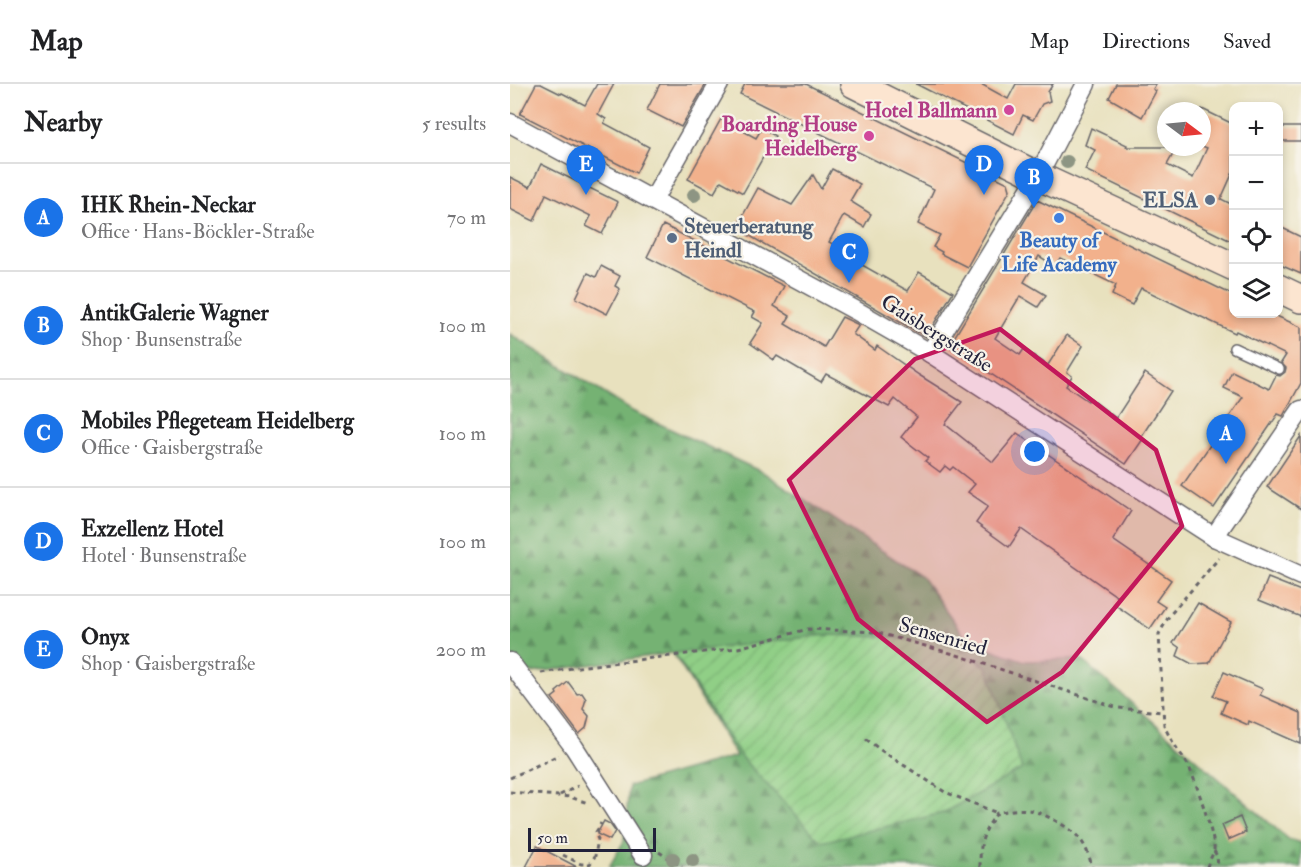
<!DOCTYPE html>
<meta charset="utf-8">
<style>
:root{--surface:#fff;--page:#f6f6f6;--text:#202124;--muted:#757577;--line:#e0e0e0;--accent:#1a73e8}
body{margin:0;font-family:"IM FELL Double Pica",serif;background:var(--page);color:var(--text)}
.controls{position:absolute;right:18px;top:18px;display:grid;overflow:hidden;border-radius:12px;box-shadow:0 3px 9px #0003}
.controls button{width:54px;height:54px;display:grid;place-items:center;padding:0;border:0;border-bottom:2px solid var(--line);background:var(--surface);color:var(--text);font:30px sans-serif}
.compass{position:absolute;left:647px;top:18px;width:54px;height:54px;border-radius:50%;background:var(--surface);box-shadow:0 3px 9px #0003;rotate:106deg}
.scale{position:absolute;left:18px;bottom:15px;width:128px;box-sizing:border-box;padding-left:6px;border:3px solid #22223b;border-top:0;font-size:16px;line-height:21px;white-space:nowrap;color:#22223b;-webkit-text-stroke:4px #f7f3e8;paint-order:stroke}
.you{position:absolute;left:525px;top:368px;width:21px;height:21px;margin:-15px;border:4px solid #fff;border-radius:50%;background:#1a73e8;box-shadow:0 0 0 9px #1a73e833}
.badge{display:grid;place-items:center;width:39px;height:39px;border-radius:50%;background:var(--accent);color:#fff;font-size:20px;font-weight:700}
.pin{position:absolute;translate:-50% -50px;filter:drop-shadow(0 2px 3px #0008)}
.pin::after{content:'';position:absolute;top:32px;width:21px;height:18px;background:inherit;clip-path:polygon(0 0,100% 0,50% 100%)}
.list{margin:0;padding:0;list-style:none}
h2{display:flex;justify-content:space-between;align-items:center;height:78px;margin:0;padding:0 24px;font-size:26px}
h2 small{font-size:20px;font-weight:400;color:var(--muted)}
.list li{display:grid;grid-template-columns:39px 1fr auto;gap:18px;align-items:center;box-sizing:border-box;height:108px;padding:0 24px;border-top:2px solid var(--line)}
.list b{display:block;font-size:22px;white-space:nowrap}
.list p{margin:0;font-size:20px;white-space:nowrap;color:var(--muted)}
.list em{font-size:20px;font-style:normal;color:var(--muted)}
.icon{flex:none;width:33px;height:33px;fill:none;stroke:currentColor;stroke-width:2;stroke-linecap:round;stroke-linejoin:round}
.map{position:relative;flex:none;width:791px;height:783px;overflow:hidden}
header{display:flex;align-items:center;gap:36px;box-sizing:border-box;height:84px;padding:0 30px;background:var(--surface);border-bottom:2px solid var(--line)}
header strong{font-size:28px}
nav{display:flex;gap:33px;margin-inline-start:auto;font-size:21px}
main{display:flex}
aside{flex:1;background:var(--surface)}
.map>svg:first-child{display:block}
.forest{fill:url(#forest-firs);stroke:#4b6a57;stroke-width:1.5}
.garden{fill:url(#garden-furrows);stroke:#597860;stroke-width:1.5}
.building{fill:#f2b18c}
.lines{fill:none;stroke-linecap:round;stroke-linejoin:round}
.lane-casing{stroke:#676569;stroke-width:12}
.street-casing{stroke:#676569;stroke-width:21}
.secondary-casing{stroke:#676569;stroke-width:30}
.path{stroke:#676569;stroke-width:3;stroke-dasharray:4.5 4.5;stroke-linecap:butt}
.lane{stroke:#fff;stroke-width:9}
.street{stroke:#fff;stroke-width:18}
.secondary{stroke:#fce5d0;stroke-width:27}
.tree{fill:#8d9583}
.marked{fill:#c2185b;fill-opacity:0.2;stroke:#c2185b;stroke-width:4.5;stroke-linejoin:round}
.hotel-dot{fill:#d1479c;stroke:#f7f3e8;stroke-width:2}
.service-dot{fill:#5c6f8a;stroke:#f7f3e8;stroke-width:2}
.shop-dot{fill:#3f7fe0;stroke:#f7f3e8;stroke-width:2}
.labels{text-anchor:middle;stroke-width:4.5;stroke-linejoin:round;paint-order:stroke}
.hotel-label{font-size:21px;font-weight:bold;fill:#b23c85;stroke:#f7f3e8;text-anchor:end}
.service-label{font-size:21px;font-weight:bold;fill:#4e5e75;stroke:#f7f3e8;text-anchor:end}
.shop-label{font-size:21px;font-weight:bold;fill:#366cbe;stroke:#f7f3e8}
.street-label{font-size:21px;fill:#22223b;stroke:#f7f3e8}
</style>
<header>
<strong>Map</strong>
<nav><a>Map</a><a>Directions</a><a>Saved</a></nav>
</header>
<main>
<aside>
<h2>Nearby<small>5 results</small></h2>
<ul class="list">
<li><span class="badge">A</span><div><b>IHK Rhein-Neckar</b><p>Office · Hans-Böckler-Straße</p></div><em>70 m</em></li>
<li><span class="badge">B</span><div><b>AntikGalerie Wagner</b><p>Shop · Bunsenstraße</p></div><em>100 m</em></li>
<li><span class="badge">C</span><div><b>Mobiles Pflegeteam Heidelberg</b><p>Office · Gaisbergstraße</p></div><em>100 m</em></li>
<li><span class="badge">D</span><div><b>Exzellenz Hotel</b><p>Hotel · Bunsenstraße</p></div><em>100 m</em></li>
<li><span class="badge">E</span><div><b>Onyx</b><p>Shop · Gaisbergstraße</p></div><em>200 m</em></li>
</ul>
</aside>
<div class="map">
<svg width="791" height="783" viewBox="0 0 791 783">
<defs>
<pattern id="forest-firs" width="22" height="20" patternUnits="userSpaceOnUse" patternTransform="scale(1.5)"><rect width="22" height="20" fill="#74b273"/><path d="M5 1l3.5 6h-7zM16 11l3.5 6h-7z" fill="#5f9060"/></pattern>
<pattern id="garden-furrows" width="10" height="10" patternUnits="userSpaceOnUse" patternTransform="scale(1.5)"><rect width="10" height="10" fill="#90cf86"/><path d="M-1 1l2-2M0 10L10 0M9 11l2-2" fill="none" stroke="#7cb175"/></pattern>
</defs>
<rect width="100%" height="100%" fill="#f7f3e8"/>
<filter id="ink" filterUnits="userSpaceOnUse"><feTurbulence type="fractalNoise" baseFrequency=".0167" numOctaves="2"/><feDisplacementMap in="SourceGraphic" scale="12" xChannelSelector="R" yChannelSelector="G"/><feConvolveMatrix kernelMatrix="1 2 1 2 8 2 1 2 1" color-interpolation-filters="sRGB"/></filter>
<filter id="wash" filterUnits="userSpaceOnUse"><feTurbulence type="fractalNoise" baseFrequency=".008" numOctaves="4" result="noise"/><feDisplacementMap in="SourceGraphic" scale="24" xChannelSelector="R" yChannelSelector="G"/><feGaussianBlur stdDeviation="1.35" result="paint"/><feColorMatrix in="noise" values="0 0 0 0 0 0 0 0 0 0 0 0 0 0 0 0 0 1.4 0 .05"/><feComposite in="paint" operator="in"/></filter>
<g filter="url(#wash)">
<rect width="100%" height="100%" fill="#e8e1be"/>
<path class="forest" d="M0,250L122,327L254,389L412,493L458,557L515,577L571,575L778,755L791,759V783H99L114,757L119,702L226,672L163,569L15,590L0,571Z"/>
<path class="garden" d="M316,551L381,553L446,564L477,583L512,685L433,729L311,758L231,673L164,569Z"/>
<g id="blocks">
<g class="building">
<path d="M26,0H31L51,10L52,9L75,21L87,0H104L88,30L96,35L94,39L139,63L126,89L10,30Z"/>
<path d="M150,0H196L171,43L137,26Z"/>
<path d="M235,0H296L498,99L500,106L457,183L431,170L432,168L423,163L430,151L408,140L424,105L230,10Z"/>
<path d="M406,0H471L498,15L506,0H543L538,8L540,17L532,20L523,36L513,31L504,50Z"/>
<path d="M606,0H646L643,5L646,7L632,33L599,14Z"/>
<path d="M692,25L723,40V88L711,115L723,121V158L575,86L585,66L575,61L581,44L617,61L616,63H667L657,81L683,94L697,64L692,62Z"/>
<path d="M211,35L246,54L252,44L265,52L233,109L211,97L204,109L178,95Z"/>
<rect x="768" y="43" width="23" height="14"/>
<path d="M31,80L108,118L92,150L76,142L81,132L36,110L24,137L0,125V93L20,103Z"/>
<path d="M322,85L350,100L340,117L361,130L354,143L334,131L319,158L347,174L345,177L398,207L409,188L443,208L416,253L226,144L248,104L282,121L303,91L311,105Z"/>
<path d="M527,116L723,211V230H762L791,243V299L773,332L768,330L704,424L672,402L733,313L714,304L722,287L759,305L766,291L770,292L775,288L776,284L771,279L776,271L726,247L725,249L631,204L622,221L602,211L606,201L550,174L545,182L529,172L514,198L536,211L528,223L510,212L485,254L510,271L514,265L538,281L557,251L573,262L557,288L562,292L556,302L578,317L580,314L606,334L635,289L661,307L631,353L633,355L616,380L439,262Z"/>
<path d="M153,141L274,202L264,222L280,232L275,240L314,263L332,233L349,241L343,250L365,266L367,262L409,291L452,318L435,340L483,378L507,349L621,427L603,456L661,496L646,517L655,523L640,545L604,520L609,514L511,445L499,463L466,439L478,422L458,408L465,400L443,383L440,386L435,382L430,388L415,377L418,374L391,353L407,333L385,315L379,323L316,290L311,298L267,272L264,276L240,259L253,239L242,233L245,228L137,173Z"/>
<path d="M768,142L791,153V190L768,180Z"/>
<path d="M91,182L110,192L105,202L110,205L97,230L66,214L78,189L86,193Z"/>
<path d="M791,352V425L757,403Z"/>
<path d="M758,494L791,507V533L749,516Z"/>
<path d="M688,519L721,538L699,579L682,580L667,572L670,564L663,559Z"/>
<path d="M714,588L753,605L750,611L791,629V660L739,637L738,641L711,629L716,617L703,612Z"/>
<path d="M58,598L67,610L72,609L76,615L73,625L79,632L76,644L69,650L42,614L47,610L46,608Z"/>
<path d="M730,733L736,748L718,756L712,741Z"/>
<path d="M94,737L100,740L105,747L100,756L87,750Z"/>
<path d="M27,762L67,783H16Z"/>
</g>
</g>
</g>
<g filter="url(#ink)">
<use href="#blocks" fill-opacity="0" stroke="#676569" stroke-width="1.5"/>
<g class="lines">
<defs>
<path id="lane" d="M724,264L769,285"/>
<g id="street">
<path d="M0,39L345,226L420,269L704,453L791,492"/>
<path d="M143,116L209,0"/>
<path d="M420,269L528,92L576,0"/>
<path d="M704,453L791,326"/>
<path d="M0,578L64,663L133,771"/>
</g>
<g id="secondary">
<path d="M344,0L528,92L724,183"/>
<path d="M768,204L791,215"/>
</g>
</defs>
<use href="#lane" class="lane-casing"/>
<use href="#street" class="street-casing"/>
<use href="#secondary" class="secondary-casing"/>
<g class="path">
<path d="M31,589L75,582L228,564L298,545L365,548L444,570L608,624L652,628"/>
<path d="M356,655L372,667L435,708L487,729"/>
<path d="M0,694L49,671"/>
<path d="M0,708L60,713L78,719"/>
<path d="M50,711L68,702"/>
<path d="M704,767L707,772L708,783"/>
<path d="M149,768L172,783"/>
<path d="M53,771L71,780H80L85,772L88,755L85,750L91,739"/>
<path d="M470,783C470,758 472,749 487,729C512,723 523,724 546,737C568,749 576,758 582,783"/>
<path d="M697,783C698,778 703,771 704,766C706,756 684,692 678,681C670,668 660,656 654,641L649,550L659,532L709,474"/>
</g>
<use href="#lane" class="lane"/>
<use href="#street" class="street"/>
<use href="#secondary" class="secondary"/>
</g>
<g class="tree">
<circle cx="557" cy="78" r="7"/>
<circle cx="184" cy="111" r="7"/>
<circle cx="163" cy="775" r="7"/>
<circle cx="183" cy="776" r="7"/>
</g>
</g>
<path class="marked" d="M490,245L646,366L672,442L552,588L477,638L348,535L279,396L405,275Z"/>
<g class="hotel-dot">
<circle cx="499" cy="26" r="6"/>
<circle cx="359" cy="52" r="6"/>
</g>
<g class="service-dot">
<circle cx="700" cy="116" r="6"/>
<circle cx="162" cy="154" r="6"/>
</g>
<circle class="shop-dot" cx="549" cy="134" r="6"/>
<g class="labels">
<g class="hotel-label">
<text x="487" y="33">Hotel Ballmann</text>
<text x="347" y="47">Boarding House<tspan x="347" dy="24">Heidelberg</tspan></text>
</g>
<g class="service-label">
<text x="688" y="123">ELSA</text>
<text x="174" y="149" text-anchor="start">Steuerberatung<tspan x="174" dy="24">Heindl</tspan></text>
</g>
<g class="shop-label">
<text x="549" y="163">Beauty of<tspan x="549" dy="24">Life Academy</tspan></text>
</g>
<g class="street-label">
<text transform="translate(427 249) rotate(32)" y="7">Gaisbergstraße</text>
<text transform="translate(433 552) rotate(16)" y="7">Sensenried</text>
</g>
</g>
</svg>
<div class="controls">
<button>+</button>
<button>−</button>
<button><svg class="icon" aria-label="locate" viewBox="0 0 24 24"><circle cx="12" cy="12" r="6"/><path d="M12 2v4M12 18v4M2 12h4M18 12h4"/></svg></button>
<button><svg class="icon" aria-label="layers" viewBox="0 0 24 24"><path d="M12 4l9 5-9 5-9-5zM3 14l9 5 9-5"/></svg></button>
</div>
<svg class="compass" viewBox="-18 -18 36 36"><path d="M0-13l5 13h-10z" fill="#e53935"/><path d="M0 13l5-13h-10z" fill="#757577"/></svg>
<div class="scale">50 m</div>
<div class="you"></div>
<div class="pin badge" style="left:716px;top:380px">A</div>
<div class="pin badge" style="left:524px;top:124px">B</div>
<div class="pin badge" style="left:339px;top:199px">C</div>
<div class="pin badge" style="left:474px;top:111px">D</div>
<div class="pin badge" style="left:76px;top:111px">E</div>
</div>
</main>
